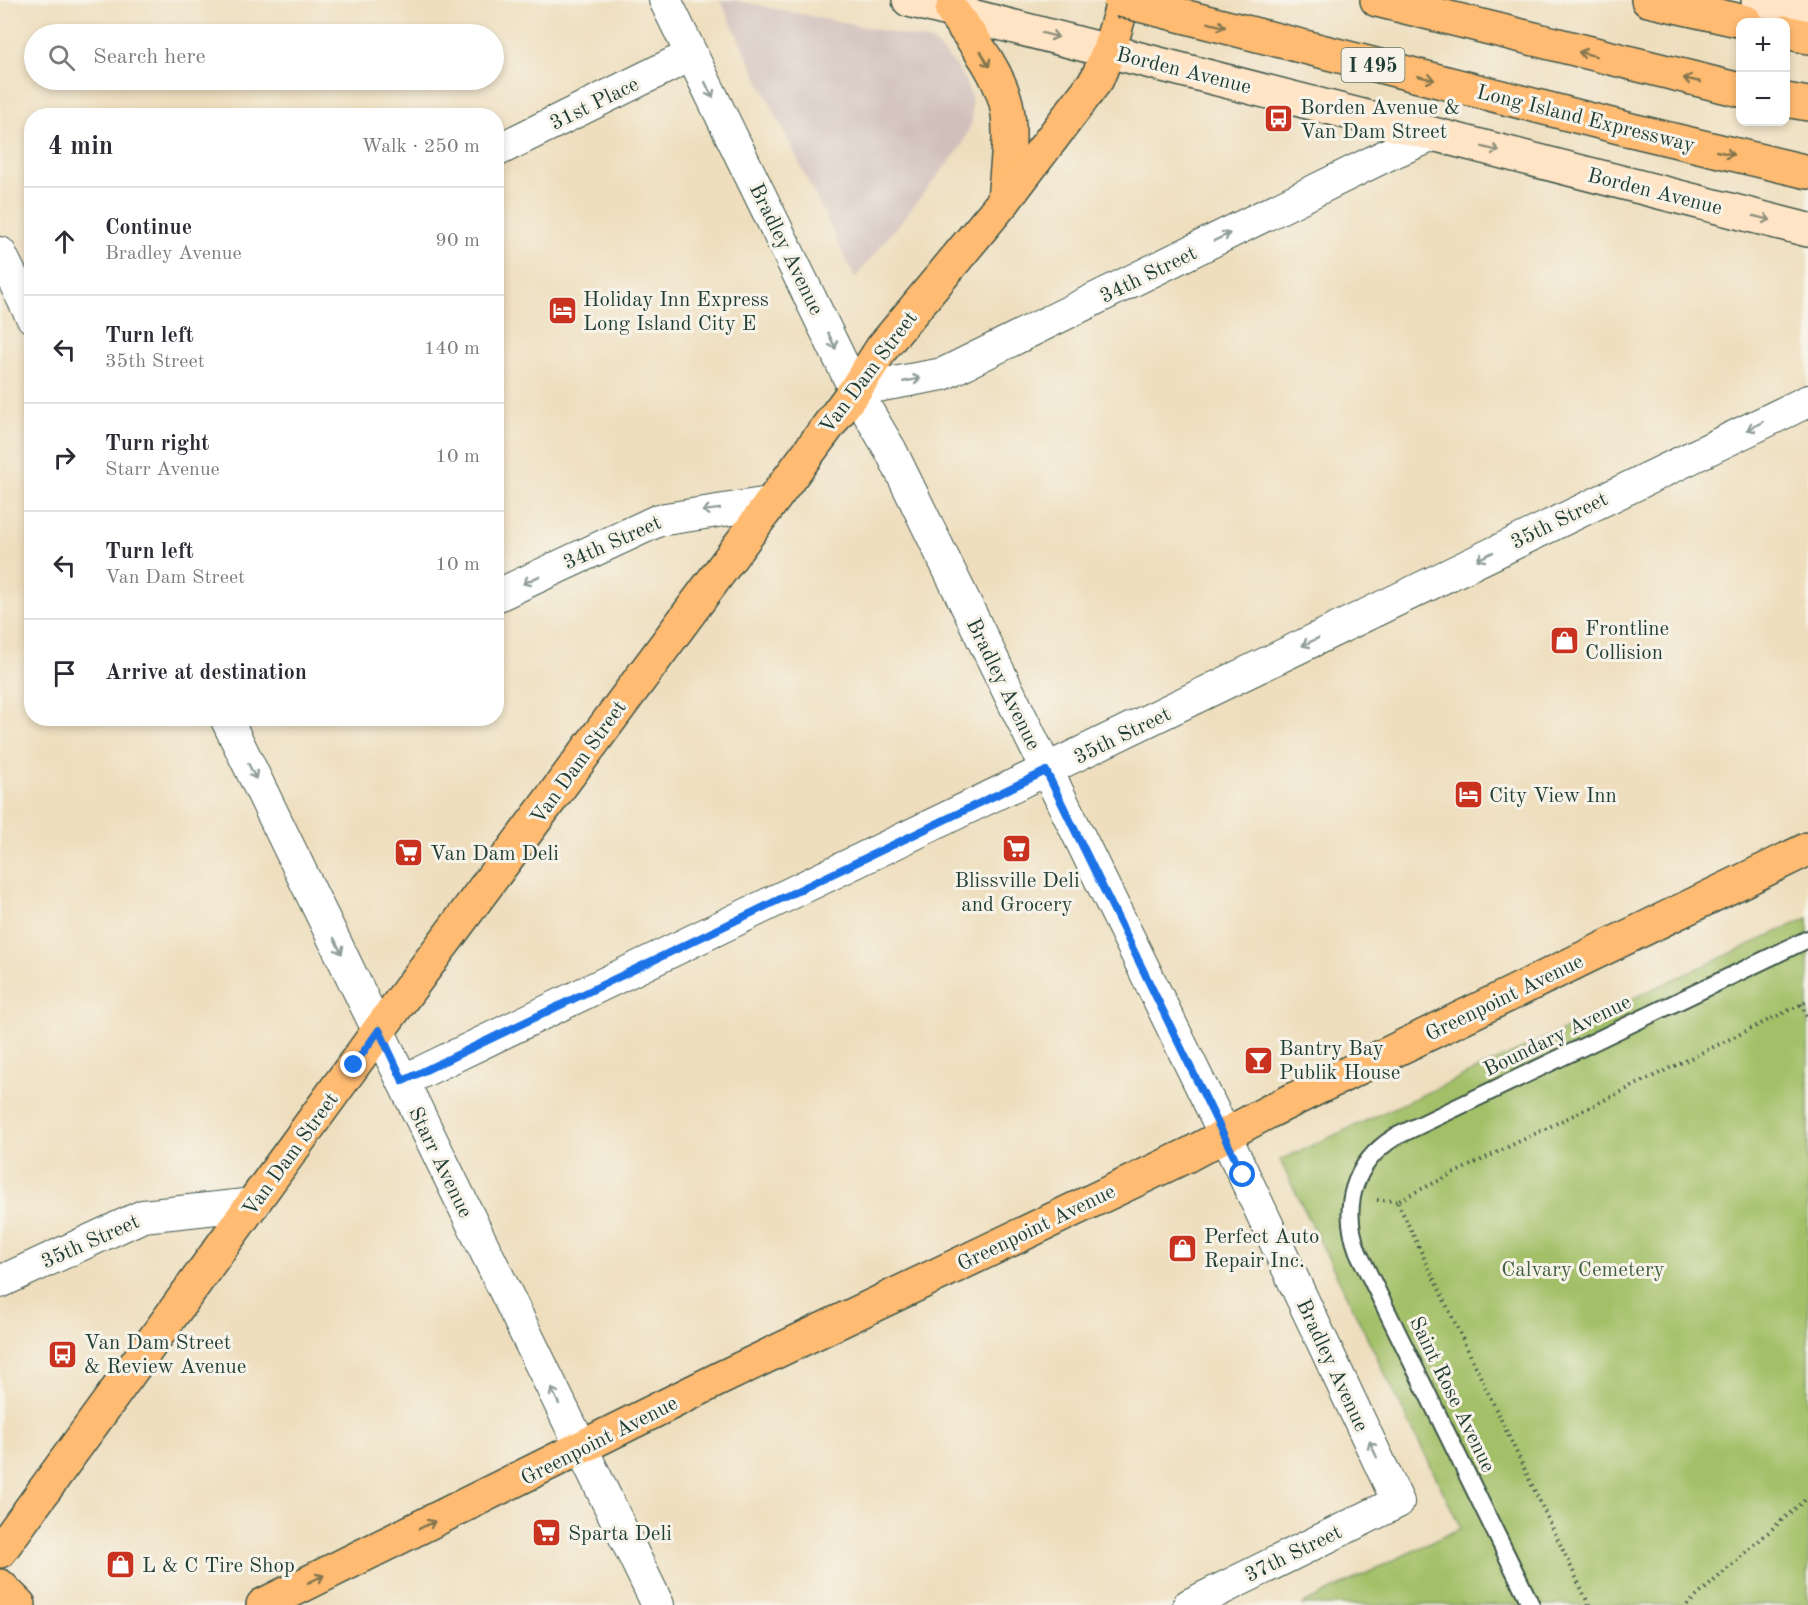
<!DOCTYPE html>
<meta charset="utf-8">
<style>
:root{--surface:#fff;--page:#f2f2f3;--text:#2b2b33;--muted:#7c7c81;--line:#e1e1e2}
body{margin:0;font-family:"Old Standard TT",serif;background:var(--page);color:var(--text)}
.controls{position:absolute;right:18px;top:18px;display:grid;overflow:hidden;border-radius:12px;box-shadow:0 3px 9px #0003}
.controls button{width:54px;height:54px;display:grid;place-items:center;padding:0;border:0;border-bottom:2px solid var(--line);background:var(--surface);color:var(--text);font:30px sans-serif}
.stop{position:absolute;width:18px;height:18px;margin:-14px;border:4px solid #1a73e8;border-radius:50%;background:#fff}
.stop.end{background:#1a73e8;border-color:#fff;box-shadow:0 2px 6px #0008}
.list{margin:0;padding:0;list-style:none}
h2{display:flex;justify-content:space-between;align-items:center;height:78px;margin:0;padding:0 24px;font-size:26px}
h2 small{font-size:20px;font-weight:400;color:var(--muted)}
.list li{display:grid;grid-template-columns:39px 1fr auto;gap:18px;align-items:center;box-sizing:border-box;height:108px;padding:0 24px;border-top:2px solid var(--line)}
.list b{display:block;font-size:22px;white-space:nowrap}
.list p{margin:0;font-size:20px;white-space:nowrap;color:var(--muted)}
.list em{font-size:20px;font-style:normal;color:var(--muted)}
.icon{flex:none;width:33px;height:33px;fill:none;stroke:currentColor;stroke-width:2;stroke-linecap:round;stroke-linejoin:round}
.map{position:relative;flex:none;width:1808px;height:1605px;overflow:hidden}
.search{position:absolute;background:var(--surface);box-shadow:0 3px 9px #0003;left:24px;top:24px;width:480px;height:66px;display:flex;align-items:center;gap:15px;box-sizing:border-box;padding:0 21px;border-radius:33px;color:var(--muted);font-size:22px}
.panel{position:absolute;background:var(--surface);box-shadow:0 3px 9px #0003;left:24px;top:108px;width:480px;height:618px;border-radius:24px}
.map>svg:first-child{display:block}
.industrial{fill:#d0c0bc}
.green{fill:#a3c068;stroke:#617e4e;stroke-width:1.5}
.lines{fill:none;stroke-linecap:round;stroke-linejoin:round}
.service-casing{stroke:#3e5549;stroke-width:20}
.minor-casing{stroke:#3e5549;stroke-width:34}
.secondary-casing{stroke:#3e5549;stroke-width:36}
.primary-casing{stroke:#3e5549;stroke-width:36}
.motorway-casing{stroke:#3e5549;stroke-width:36}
.path{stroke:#3e5549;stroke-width:4;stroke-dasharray:1.5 4.5;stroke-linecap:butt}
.service{stroke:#fff;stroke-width:16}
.minor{stroke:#fff;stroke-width:32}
.secondary{stroke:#ffe4c6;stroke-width:33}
.primary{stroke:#ffbb71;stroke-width:33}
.motorway{stroke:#ffbb71;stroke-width:33}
.motorway-bridge-casing{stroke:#3e5549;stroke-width:36;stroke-linecap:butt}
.motorway-bridge{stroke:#ffbb71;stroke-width:33}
.oneway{stroke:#84764f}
.oneway2{stroke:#8f907d}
.oneway3{stroke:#8f9e9a}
.route{stroke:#1a73e8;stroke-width:8}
.labels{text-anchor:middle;stroke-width:6;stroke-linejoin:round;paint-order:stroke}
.shield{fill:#f7f3e8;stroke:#60746a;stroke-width:1.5}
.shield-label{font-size:20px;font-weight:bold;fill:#1f3d34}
.street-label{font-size:21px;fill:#1f3d34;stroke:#f7f3e8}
.poi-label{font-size:21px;fill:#1f3d34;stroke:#f7f3e8;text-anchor:start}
.park-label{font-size:21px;fill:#405e41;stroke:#f7f3e8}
</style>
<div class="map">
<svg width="1808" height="1605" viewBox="0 0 1808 1605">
<rect width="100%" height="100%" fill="#f7f3e8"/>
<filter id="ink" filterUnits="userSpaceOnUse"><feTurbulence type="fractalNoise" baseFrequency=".0167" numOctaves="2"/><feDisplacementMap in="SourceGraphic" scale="12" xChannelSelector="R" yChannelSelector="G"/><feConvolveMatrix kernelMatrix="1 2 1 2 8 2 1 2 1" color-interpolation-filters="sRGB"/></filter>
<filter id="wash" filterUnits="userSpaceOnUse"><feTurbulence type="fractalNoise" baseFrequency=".008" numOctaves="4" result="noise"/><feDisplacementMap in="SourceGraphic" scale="24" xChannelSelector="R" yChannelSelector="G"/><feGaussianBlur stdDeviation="1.35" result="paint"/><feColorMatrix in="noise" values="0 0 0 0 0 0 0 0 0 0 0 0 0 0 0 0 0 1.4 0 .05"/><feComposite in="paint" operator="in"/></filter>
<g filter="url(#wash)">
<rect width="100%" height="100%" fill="#eedebd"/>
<path class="industrial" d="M720,0H733L932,41L955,65L965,80L971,96L972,121L962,146L855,278Z"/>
<path class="green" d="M1808,918V1605H1301L1461,1528L1280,1160Z"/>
</g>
<g filter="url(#ink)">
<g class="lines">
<defs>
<path id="service" d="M1531,1605L1358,1252C1341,1207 1353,1163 1395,1137L1808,939"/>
<g id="minor">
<path d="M665,0L855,390L891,451L1225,1135L1398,1502L1189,1605"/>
<path d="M496,151L691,55"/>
<path d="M0,253L32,317"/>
<path d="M855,390L943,374L1391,153L1433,135"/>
<path d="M496,596L659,520L769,503"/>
<path d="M226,718L658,1605"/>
<path d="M403,1081L1808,401"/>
<path d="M0,1282L143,1216L254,1204"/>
</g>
<g id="secondary">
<path d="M909,0L1808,230"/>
<path d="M1758,0L1808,6"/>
</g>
<g id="primary">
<path d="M952,11C972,39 997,69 1006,103C1013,134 1006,170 1004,201"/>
<path d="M0,1551L379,1030L855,390L882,348L1004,201L1097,79L1109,50L1124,0"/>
<path d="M0,1586L19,1605"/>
<path d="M263,1605L719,1379L1188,1155L1268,1112L1808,849"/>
</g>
<g id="motorway">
<path d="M1377,0L1740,90"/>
<path d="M1648,0L1746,22"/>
<path d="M1786,32L1808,37"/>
<path d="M1786,100L1808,104"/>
<path d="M1627,129L1808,172"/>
</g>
</defs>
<use href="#service" class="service-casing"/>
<use href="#minor" class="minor-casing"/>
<use href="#secondary" class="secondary-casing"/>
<use href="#primary" class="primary-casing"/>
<use href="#motorway" class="motorway-casing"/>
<g class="path">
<path d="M1801,1004L1808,1019"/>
<path d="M1377,1200L1397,1201"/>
<path d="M1589,1605L1397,1201L1808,1001"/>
<path d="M1687,1605L1808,1497"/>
</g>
<use href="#service" class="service"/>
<use href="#minor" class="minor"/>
<use href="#secondary" class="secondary"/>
<use href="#primary" class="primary"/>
<use href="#motorway" class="motorway"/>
<defs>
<path id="motorway-bridge" d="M1120,0L1627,129"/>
</defs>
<use href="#motorway-bridge" class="motorway-bridge-casing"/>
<use href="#motorway-bridge" class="motorway-bridge"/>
</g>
<defs><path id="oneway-shaft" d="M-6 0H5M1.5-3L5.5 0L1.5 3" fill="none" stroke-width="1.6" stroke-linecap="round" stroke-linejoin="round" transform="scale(1.5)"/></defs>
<g class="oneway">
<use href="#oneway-shaft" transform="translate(1217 25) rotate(14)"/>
<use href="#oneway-shaft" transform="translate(1587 54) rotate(-166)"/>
<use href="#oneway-shaft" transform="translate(985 59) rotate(61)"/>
<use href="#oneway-shaft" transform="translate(1426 78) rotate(14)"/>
<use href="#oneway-shaft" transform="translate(1692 80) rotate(-167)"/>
<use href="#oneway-shaft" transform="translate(1725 153) rotate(13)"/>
<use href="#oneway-shaft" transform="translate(427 1525) rotate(-26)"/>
<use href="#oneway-shaft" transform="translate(316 1579) rotate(-26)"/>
</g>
<g class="oneway2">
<use href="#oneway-shaft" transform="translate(1050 35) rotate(15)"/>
<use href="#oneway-shaft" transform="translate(1491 149) rotate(14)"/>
<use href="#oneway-shaft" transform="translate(1762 218) rotate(14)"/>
</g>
<g class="oneway3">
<use href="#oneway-shaft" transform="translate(709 90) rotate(64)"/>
<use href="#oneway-shaft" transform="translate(1222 237) rotate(-26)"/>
<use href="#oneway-shaft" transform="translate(832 341) rotate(65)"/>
<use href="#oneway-shaft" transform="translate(912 380) rotate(-11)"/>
<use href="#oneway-shaft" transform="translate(1755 426) rotate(154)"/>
<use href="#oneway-shaft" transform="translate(711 510) rotate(173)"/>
<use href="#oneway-shaft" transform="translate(1485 556) rotate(154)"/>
<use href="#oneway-shaft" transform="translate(531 580) rotate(155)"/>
<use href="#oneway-shaft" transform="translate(1310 642) rotate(154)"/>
<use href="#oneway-shaft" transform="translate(252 771) rotate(64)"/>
<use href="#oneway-shaft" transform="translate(338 946) rotate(64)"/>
<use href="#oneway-shaft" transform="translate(555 1396) rotate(-116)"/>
<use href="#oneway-shaft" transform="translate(1373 1449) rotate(-115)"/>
</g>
</g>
<g class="lines" filter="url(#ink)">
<path class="route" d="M354,1065L379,1030L403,1081L1046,771L1243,1175"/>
</g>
<defs>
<symbol id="bus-square" viewBox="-11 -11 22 22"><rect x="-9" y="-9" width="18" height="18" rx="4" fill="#c8321e" stroke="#f7f3e8"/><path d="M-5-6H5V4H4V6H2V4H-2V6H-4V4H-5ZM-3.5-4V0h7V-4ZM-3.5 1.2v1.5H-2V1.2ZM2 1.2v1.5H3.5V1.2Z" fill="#fff"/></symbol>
<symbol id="hotel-square" viewBox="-11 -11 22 22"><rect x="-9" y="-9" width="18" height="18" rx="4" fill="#c8321e" stroke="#f7f3e8"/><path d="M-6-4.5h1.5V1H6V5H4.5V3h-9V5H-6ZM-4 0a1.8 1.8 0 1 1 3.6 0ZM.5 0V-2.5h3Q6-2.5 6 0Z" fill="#fff"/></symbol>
<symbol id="shop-square" viewBox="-11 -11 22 22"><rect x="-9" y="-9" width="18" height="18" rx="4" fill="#c8321e" stroke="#f7f3e8"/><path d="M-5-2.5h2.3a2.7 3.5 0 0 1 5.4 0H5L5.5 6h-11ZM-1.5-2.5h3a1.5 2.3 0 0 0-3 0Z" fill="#fff"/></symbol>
<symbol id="supermarket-square" viewBox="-11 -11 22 22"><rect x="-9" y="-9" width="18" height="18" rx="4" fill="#c8321e" stroke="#f7f3e8"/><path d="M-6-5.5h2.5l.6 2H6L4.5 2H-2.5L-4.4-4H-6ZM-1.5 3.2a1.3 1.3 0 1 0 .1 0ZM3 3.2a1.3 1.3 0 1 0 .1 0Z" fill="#fff"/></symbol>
<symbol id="bar-square" viewBox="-11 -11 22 22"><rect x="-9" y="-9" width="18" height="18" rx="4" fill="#c8321e" stroke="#f7f3e8"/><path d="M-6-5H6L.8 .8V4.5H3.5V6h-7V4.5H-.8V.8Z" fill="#fff"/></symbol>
</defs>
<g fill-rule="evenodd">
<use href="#bus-square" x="1262" y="102" width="33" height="33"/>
<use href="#hotel-square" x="546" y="294" width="33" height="33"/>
<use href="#shop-square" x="1548" y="624" width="33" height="33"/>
<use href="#hotel-square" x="1452" y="778" width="33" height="33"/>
<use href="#supermarket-square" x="1000" y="832" width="33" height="33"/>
<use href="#supermarket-square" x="392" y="836" width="33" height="33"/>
<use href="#bar-square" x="1242" y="1044" width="33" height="33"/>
<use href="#shop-square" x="1166" y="1232" width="33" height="33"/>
<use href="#bus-square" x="46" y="1338" width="33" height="33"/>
<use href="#supermarket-square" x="530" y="1516" width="33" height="33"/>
<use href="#shop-square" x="104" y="1548" width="33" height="33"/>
</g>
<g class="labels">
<rect class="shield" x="1341.5" y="48" width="63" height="34" rx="4.5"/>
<g class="shield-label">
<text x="1373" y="72">I 495</text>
</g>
<g class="street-label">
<text transform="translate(1184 70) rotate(14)" y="7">Borden Avenue</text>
<text transform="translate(594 103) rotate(-26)" y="7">31st Place</text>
<text transform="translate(1586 118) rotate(14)" y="7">Long Island Expressway</text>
<text transform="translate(1655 191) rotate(14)" y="7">Borden Avenue</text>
<text transform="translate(787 249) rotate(64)" y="7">Bradley Avenue</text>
<text transform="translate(1148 274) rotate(-26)" y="7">34th Street</text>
<text transform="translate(868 372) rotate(-53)" y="7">Van Dam Street</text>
<text transform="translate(1559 520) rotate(-26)" y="7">35th Street</text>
<text transform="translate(612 542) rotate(-24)" y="7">34th Street</text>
<text transform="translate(1004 684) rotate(64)" y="7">Bradley Avenue</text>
<text transform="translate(1122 735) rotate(-26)" y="7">35th Street</text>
<text transform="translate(578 762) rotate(-54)" y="7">Van Dam Street</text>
<text transform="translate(1504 997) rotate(-26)" y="7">Greenpoint Avenue</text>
<text transform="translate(1557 1035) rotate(-26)" y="7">Boundary Avenue</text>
<text transform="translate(290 1154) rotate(-54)" y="7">Van Dam Street</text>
<text transform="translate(441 1162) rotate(64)" y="7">Starr Avenue</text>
<text transform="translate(1036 1227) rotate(-26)" y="7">Greenpoint Avenue</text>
<text transform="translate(90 1241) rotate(-24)" y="7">35th Street</text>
<text transform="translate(1333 1365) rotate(65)" y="7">Bradley Avenue</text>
<text transform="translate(1453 1394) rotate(64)" y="7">Saint Rose Avenue</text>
<text transform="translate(599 1440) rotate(-27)" y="7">Greenpoint Avenue</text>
<text transform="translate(1293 1553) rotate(-26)" y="7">37th Street</text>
</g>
<g class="poi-label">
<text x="1300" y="114">Borden Avenue &amp;<tspan x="1300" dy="24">Van Dam Street</tspan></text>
<text x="583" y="306">Holiday Inn Express<tspan x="583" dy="24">Long Island City E</tspan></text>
<text x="1585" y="635">Frontline<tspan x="1585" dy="24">Collision</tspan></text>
<text x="1489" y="802">City View Inn</text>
<text x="430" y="860">Van Dam Deli</text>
<text x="1017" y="887" text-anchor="middle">Blissville Deli<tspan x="1017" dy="24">and Grocery</tspan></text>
<text x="1279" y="1055">Bantry Bay<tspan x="1279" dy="24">Publik House</tspan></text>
<text x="1204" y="1243">Perfect Auto<tspan x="1204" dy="24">Repair Inc.</tspan></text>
<text x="84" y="1349">Van Dam Street<tspan x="84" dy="24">&amp; Review Avenue</tspan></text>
<text x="568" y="1540">Sparta Deli</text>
<text x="142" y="1572">L &amp; C Tire Shop</text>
</g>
<g class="park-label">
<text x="1583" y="1276">Calvary Cemetery</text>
</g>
</g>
</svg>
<div class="controls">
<button>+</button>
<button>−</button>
</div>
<div class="stop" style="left:1243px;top:1175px"></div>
<div class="stop end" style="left:354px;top:1065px"></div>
<div class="search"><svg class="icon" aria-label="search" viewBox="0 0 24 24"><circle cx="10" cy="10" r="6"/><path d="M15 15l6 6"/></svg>Search here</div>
<section class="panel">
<h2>4 min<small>Walk · 250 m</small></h2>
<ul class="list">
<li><svg class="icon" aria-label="ahead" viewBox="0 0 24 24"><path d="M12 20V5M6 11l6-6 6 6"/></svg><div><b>Continue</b><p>Bradley Avenue</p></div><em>90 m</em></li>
<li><svg class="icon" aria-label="left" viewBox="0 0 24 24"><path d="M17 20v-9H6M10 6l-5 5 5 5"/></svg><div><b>Turn left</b><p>35th Street</p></div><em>140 m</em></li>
<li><svg class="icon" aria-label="right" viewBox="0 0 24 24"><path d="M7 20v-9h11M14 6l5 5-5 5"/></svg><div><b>Turn right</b><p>Starr Avenue</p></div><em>10 m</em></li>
<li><svg class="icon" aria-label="left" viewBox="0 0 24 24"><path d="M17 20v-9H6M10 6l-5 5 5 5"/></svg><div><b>Turn left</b><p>Van Dam Street</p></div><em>10 m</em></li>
<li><svg class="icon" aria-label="arrive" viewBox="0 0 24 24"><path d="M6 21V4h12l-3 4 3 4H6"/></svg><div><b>Arrive at destination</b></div></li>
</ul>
</section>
</div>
